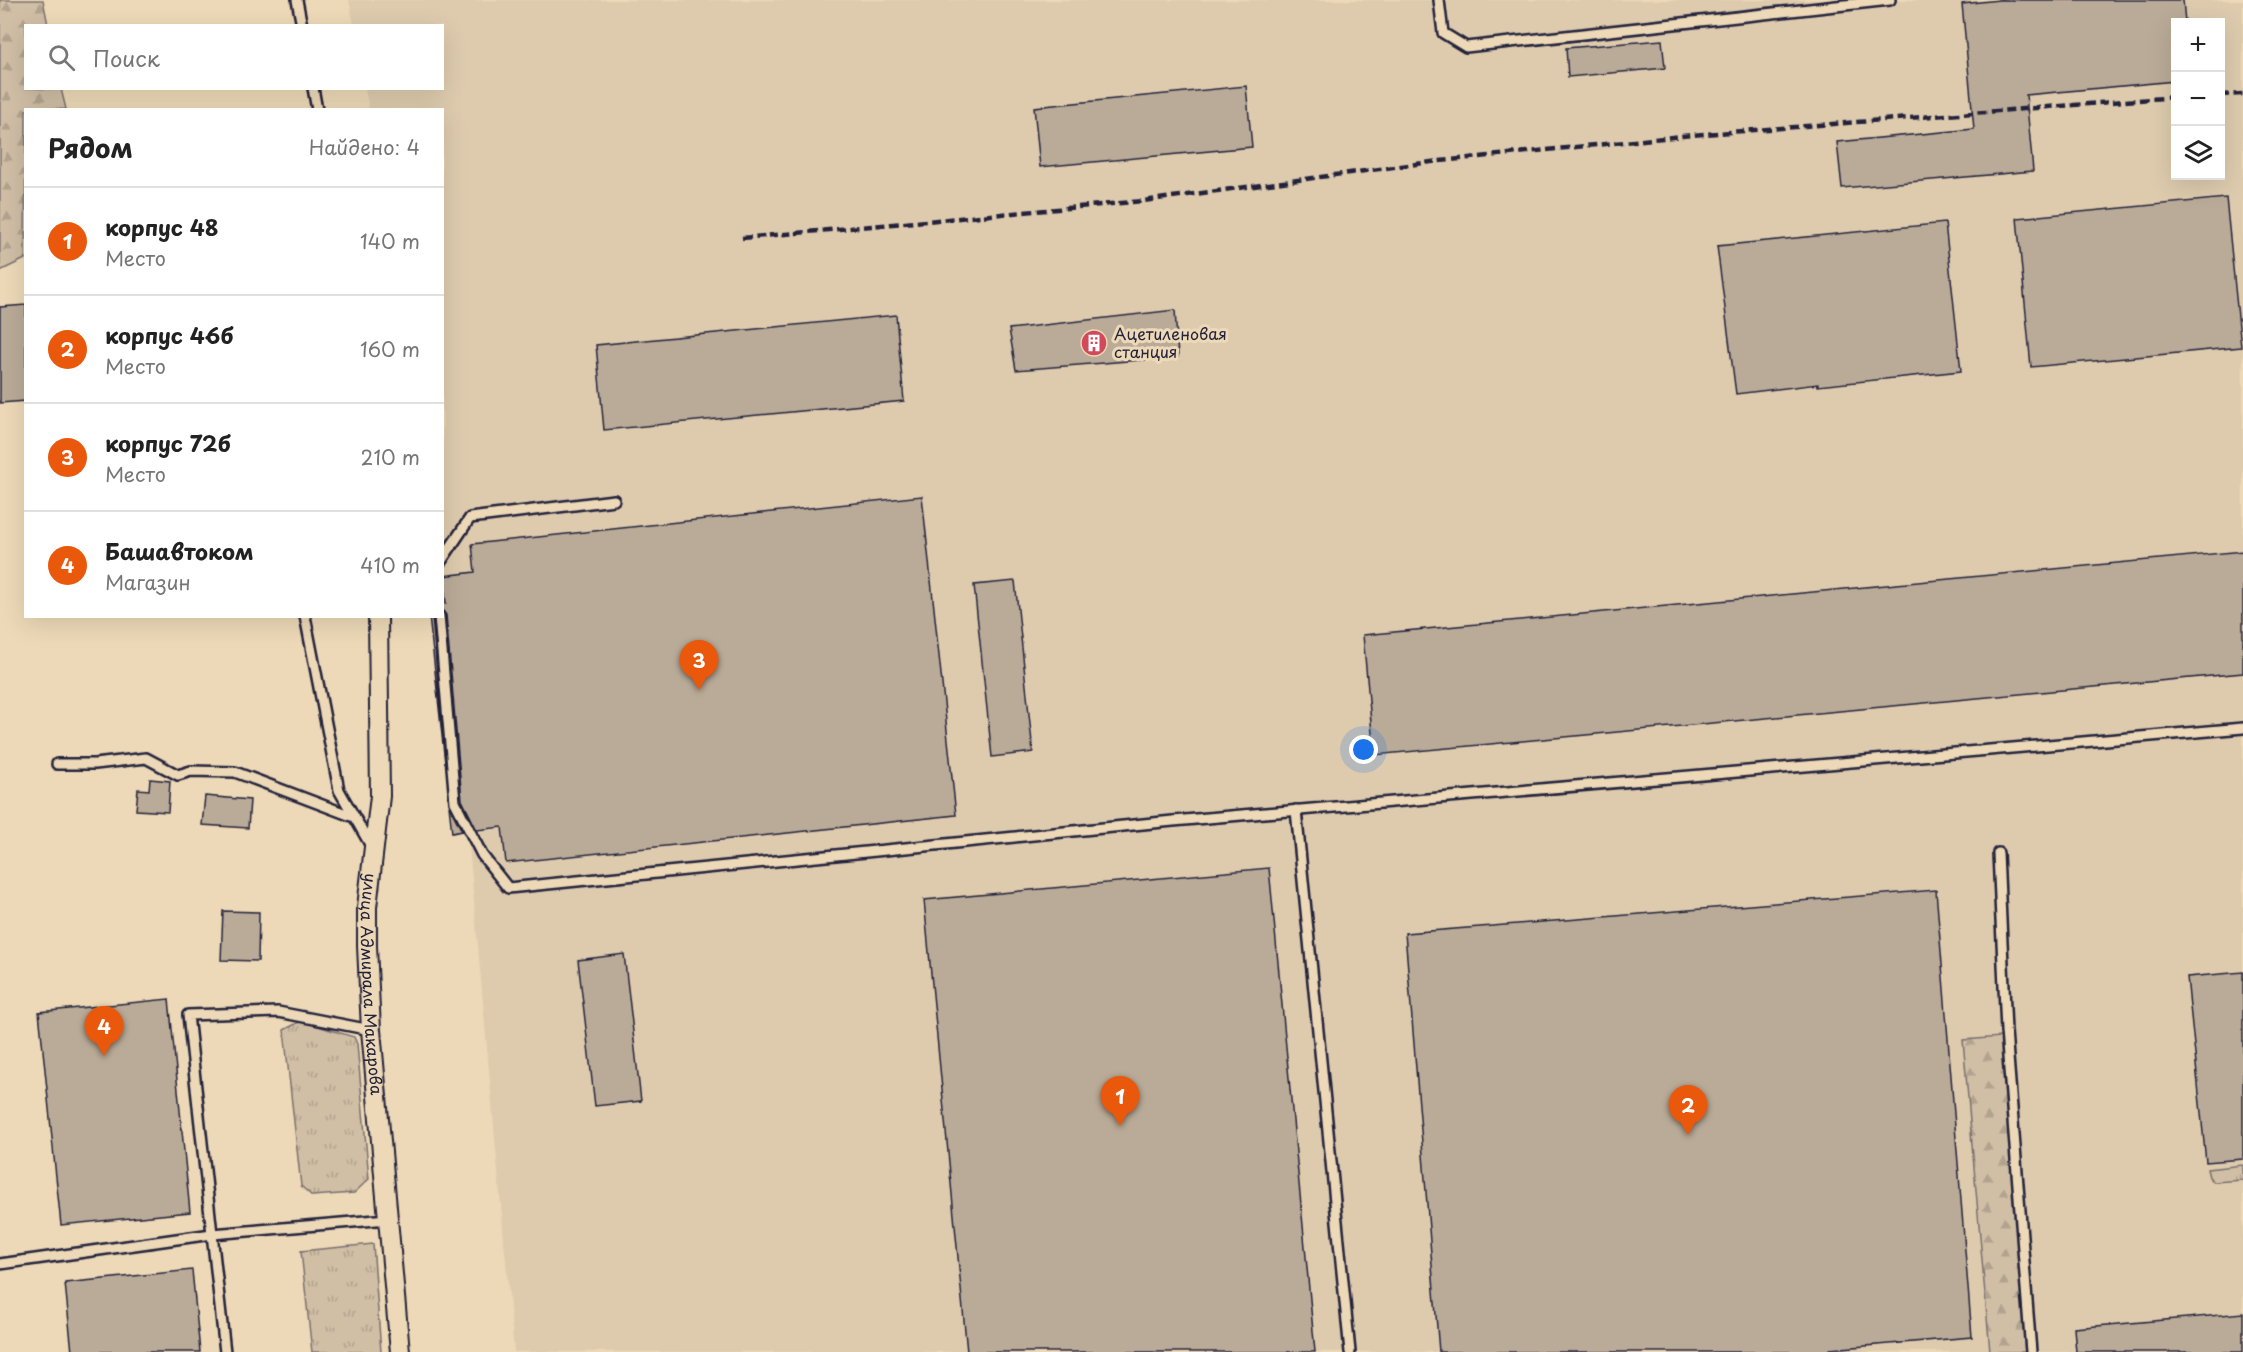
<!DOCTYPE html>
<html lang="ru">
<meta charset="utf-8">
<style>
:root{--surface:#fff;--page:#f6f6f6;--text:#222;--muted:#767676;--line:#e0e0e0;--accent:#ea580c}
body{margin:0;font-family:"Playpen Sans",sans-serif;background:var(--page);color:var(--text)}
.controls{position:absolute;right:18px;top:18px;display:grid;overflow:hidden;border-radius:0px;box-shadow:0 6px 24px #0002}
.controls button{width:54px;height:54px;display:grid;place-items:center;padding:0;border:0;border-bottom:2px solid var(--line);background:var(--surface);color:var(--text);font:30px sans-serif}
.you{position:absolute;left:1364px;top:750px;width:21px;height:21px;margin:-15px;border:4px solid #fff;border-radius:50%;background:#1a73e8;box-shadow:0 0 0 9px #1a73e833}
.badge{display:grid;place-items:center;width:39px;height:39px;border-radius:50%;background:var(--accent);color:#fff;font-size:20px;font-weight:700}
.pin{position:absolute;translate:-50% -50px;filter:drop-shadow(0 2px 3px #0008)}
.pin::after{content:'';position:absolute;top:32px;width:21px;height:18px;background:inherit;clip-path:polygon(0 0,100% 0,50% 100%)}
.list{margin:0;padding:0;list-style:none}
h2{display:flex;justify-content:space-between;align-items:center;height:78px;margin:0;padding:0 24px;font-size:26px}
h2 small{font-size:20px;font-weight:400;color:var(--muted)}
.list li{display:grid;grid-template-columns:39px 1fr auto;gap:18px;align-items:center;box-sizing:border-box;height:108px;padding:0 24px;border-top:2px solid var(--line)}
.list b{display:block;font-size:22px;white-space:nowrap}
.list p{margin:0;font-size:20px;white-space:nowrap;color:var(--muted)}
.list em{font-size:20px;font-style:normal;color:var(--muted)}
.icon{flex:none;width:33px;height:33px;fill:none;stroke:currentColor;stroke-width:2;stroke-linecap:round;stroke-linejoin:round}
.map{position:relative;flex:none;width:2243px;height:1352px;overflow:hidden}
.search{position:absolute;background:var(--surface);box-shadow:0 6px 24px #0002;left:24px;top:24px;width:420px;height:66px;display:flex;align-items:center;gap:15px;box-sizing:border-box;padding:0 21px;border-radius:0px;color:var(--muted);font-size:22px}
.panel{position:absolute;background:var(--surface);box-shadow:0 6px 24px #0002;left:24px;top:108px;width:420px;height:510px;border-radius:0px}
.map>svg:first-child{display:block}
.built{fill:#decbae;fill-rule:evenodd}
.grass{fill:url(#grass-tufts);stroke:#797070;stroke-width:1.5}
.forest{fill:url(#forest-firs);stroke:#797070;stroke-width:1.5}
.building{fill:#baab98;stroke:#22223b;stroke-width:1.5}
.lines{fill:none;stroke-linecap:round;stroke-linejoin:round}
.service-casing{stroke:#22223b;stroke-width:14}
.minor-casing{stroke:#22223b;stroke-width:22}
.service{stroke:#edd9b7;stroke-width:9}
.minor{stroke:#edd9b7;stroke-width:18}
.rail{stroke:#22223b;stroke-width:4.5;stroke-dasharray:9 4.5;stroke-linecap:butt}
.labels{text-anchor:middle;stroke-width:6;stroke-linejoin:round;paint-order:stroke}
.poi-label{font-size:16px;fill:#22223b;stroke:#edd9b7;text-anchor:start}
.street-label{font-size:16px;fill:#22223b;stroke:#edd9b7}
</style>
<div class="map">
<svg width="2243" height="1352" viewBox="0 0 2243 1352">
<defs>
<pattern id="grass-tufts" width="24" height="20" patternUnits="userSpaceOnUse" patternTransform="scale(1.5)"><rect width="24" height="20" fill="#d0bea5"/><path d="M3 7l-1-3M5 7V3M7 7l1-3M15 17l-1-3M17 17v-4M19 17l1-3" fill="none" stroke="#b2a38f"/></pattern>
<pattern id="forest-firs" width="22" height="20" patternUnits="userSpaceOnUse" patternTransform="scale(1.5)"><rect width="22" height="20" fill="#d0bea5"/><path d="M5 1l3.5 6h-7zM16 11l3.5 6h-7z" fill="#b2a38f"/></pattern>
</defs>
<rect width="100%" height="100%" fill="#edd9b7"/>
<filter id="ink" filterUnits="userSpaceOnUse"><feTurbulence type="fractalNoise" baseFrequency=".0167" numOctaves="2"/><feDisplacementMap in="SourceGraphic" scale="12" xChannelSelector="R" yChannelSelector="G"/><feConvolveMatrix kernelMatrix="1 2 1 2 8 2 1 2 1" color-interpolation-filters="sRGB"/></filter>
<g filter="url(#ink)">
<path class="built" d="M349,0H2243V1352H514L443,553L442,110L369,109L365,89L442,88V26L354,25ZM2176,22H2220V176H2176Z"/>
<g class="grass">
<path d="M301,1021L354,1037L357,1044L369,1179L354,1193L312,1196L301,1186L284,1030Z"/>
<path d="M2243,1165V1180L2214,1182L2209,1177L2207,1169Z"/>
<path d="M373,1244L381,1352H312L301,1251Z"/>
</g>
<g class="forest">
<path d="M0,0H43L48,25L26,26V88L61,89L66,109L26,110L25,259L0,271Z"/>
<path d="M2001,1037L2027,1352H1990L1963,1040Z"/>
</g>
<g class="building">
<path d="M1999,0H2183L2185,22H2175V81L2026,95L2033,171L1842,188L1837,142L1974,129L1962,4Z"/>
<path d="M1662,40L1665,68L1568,77L1566,48Z"/>
<path d="M1246,86L1252,147L1040,167L1034,107Z"/>
<path d="M2226,198L2241,347L2031,367L2017,218Z"/>
<path d="M1945,223L1961,371L1818,386V384L1736,394L1717,246Z"/>
<path d="M26,305V401L0,403V307Z"/>
<path d="M1175,310L1178,357L1016,370L1009,329Z"/>
<path d="M896,315L904,401L604,430L596,345Z"/>
<path d="M922,496L956,815L506,863L502,827L477,830L462,800L446,615L442,610V604L446,603L443,576L475,572L472,544Z"/>
<path d="M2243,551V673L1374,755L1363,635Z"/>
<path d="M1015,581L1033,752L992,757L974,585Z"/>
<path d="M429,616H432L445,763Z"/>
<path d="M150,779L170,781L168,812L136,810L138,789L149,790Z"/>
<path d="M205,796L250,800L248,828L202,825Z"/>
<path d="M449,806L462,831L452,833Z"/>
<path d="M1269,868L1315,1352H967L924,900Z"/>
<path d="M1936,890L1972,1337L1830,1349V1352H1439L1405,933Z"/>
<path d="M223,911L259,912L258,961L221,960Z"/>
<path d="M624,954L641,1101L595,1106L578,960Z"/>
<path d="M2243,972V1159L2206,1162L2187,977Z"/>
<path d="M169,999L190,1212L61,1225L39,1012Z"/>
<path d="M192,1270L200,1352H72L65,1283Z"/>
<path d="M2243,1313V1352H2076L2074,1328Z"/>
</g>
<g class="lines">
<defs>
<g id="service">
<path d="M297,0L302,26"/>
<path d="M1439,0L1443,33L1466,47L1890,0"/>
<path d="M313,88L317,110"/>
<path d="M442,560L470,518L614,500"/>
<path d="M305,616L339,790L371,846"/>
<path d="M439,616L455,802L482,855L508,888L1173,821L2243,728"/>
<path d="M57,764H95L146,758L178,775L191,771L235,772L354,817"/>
<path d="M1296,810L1350,1352"/>
<path d="M1998,853L2006,1031L2031,1352"/>
<path d="M0,1264L212,1234L388,1219"/>
<path d="M225,1352L188,1015L278,1012L371,1030"/>
</g>
<g id="minor">
<path id="s1" d="M378,616L380,796L367,907V946L371,1030L400,1352"/>
</g>
</defs>
<use href="#service" class="service-casing"/>
<use href="#minor" class="minor-casing"/>
<use href="#service" class="service"/>
<use href="#minor" class="minor"/>
<g class="rail">
<path d="M2220,95L2243,94"/>
<path d="M742,238L1143,201L1431,162L1692,135L2176,97"/>
</g>
</g>
</g>
<defs>
<symbol id="building-disc" viewBox="-11 -11 22 22"><circle r="9.5" fill="#d1495b" stroke="#edd9b7"/><path d="M-4-6H4V6H1V3H-1V6H-4ZM-2.5-4.3h1.7v1.8h-1.7ZM.8-4.3h1.7v1.8H.8ZM-2.5-1h1.7V.8h-1.7ZM.8-1h1.7V.8H.8Z" fill="#fff"/></symbol>
</defs>
<g fill-rule="evenodd">
<use href="#building-disc" x="1079" y="328" width="30" height="30"/>
</g>
<g class="labels">
<g class="poi-label">
<text x="1114" y="340">Ацетиленовая<tspan x="1114" dy="18">станция</tspan></text>
</g>
<g class="street-label">
<text dy="6" stroke="none"><textPath href="#s1" startOffset="369">улица Адмирала Макарова</textPath></text>
</g>
</g>
</svg>
<div class="controls">
<button>+</button>
<button>−</button>
<button><svg class="icon" aria-label="layers" viewBox="0 0 24 24"><path d="M12 4l9 5-9 5-9-5zM3 14l9 5 9-5"/></svg></button>
</div>
<div class="you"></div>
<div class="pin badge" style="left:1120px;top:1126px">1</div>
<div class="pin badge" style="left:1688px;top:1135px">2</div>
<div class="pin badge" style="left:699px;top:690px">3</div>
<div class="pin badge" style="left:104px;top:1056px">4</div>
<div class="search"><svg class="icon" aria-label="search" viewBox="0 0 24 24"><circle cx="10" cy="10" r="6"/><path d="M15 15l6 6"/></svg>Поиск</div>
<section class="panel">
<h2>Рядом<small>Найдено: 4</small></h2>
<ul class="list">
<li><span class="badge">1</span><div><b>корпус 48</b><p>Место</p></div><em>140 m</em></li>
<li><span class="badge">2</span><div><b>корпус 46б</b><p>Место</p></div><em>160 m</em></li>
<li><span class="badge">3</span><div><b>корпус 72б</b><p>Место</p></div><em>210 m</em></li>
<li><span class="badge">4</span><div><b>Башавтоком</b><p>Магазин</p></div><em>410 m</em></li>
</ul>
</section>
</div>
